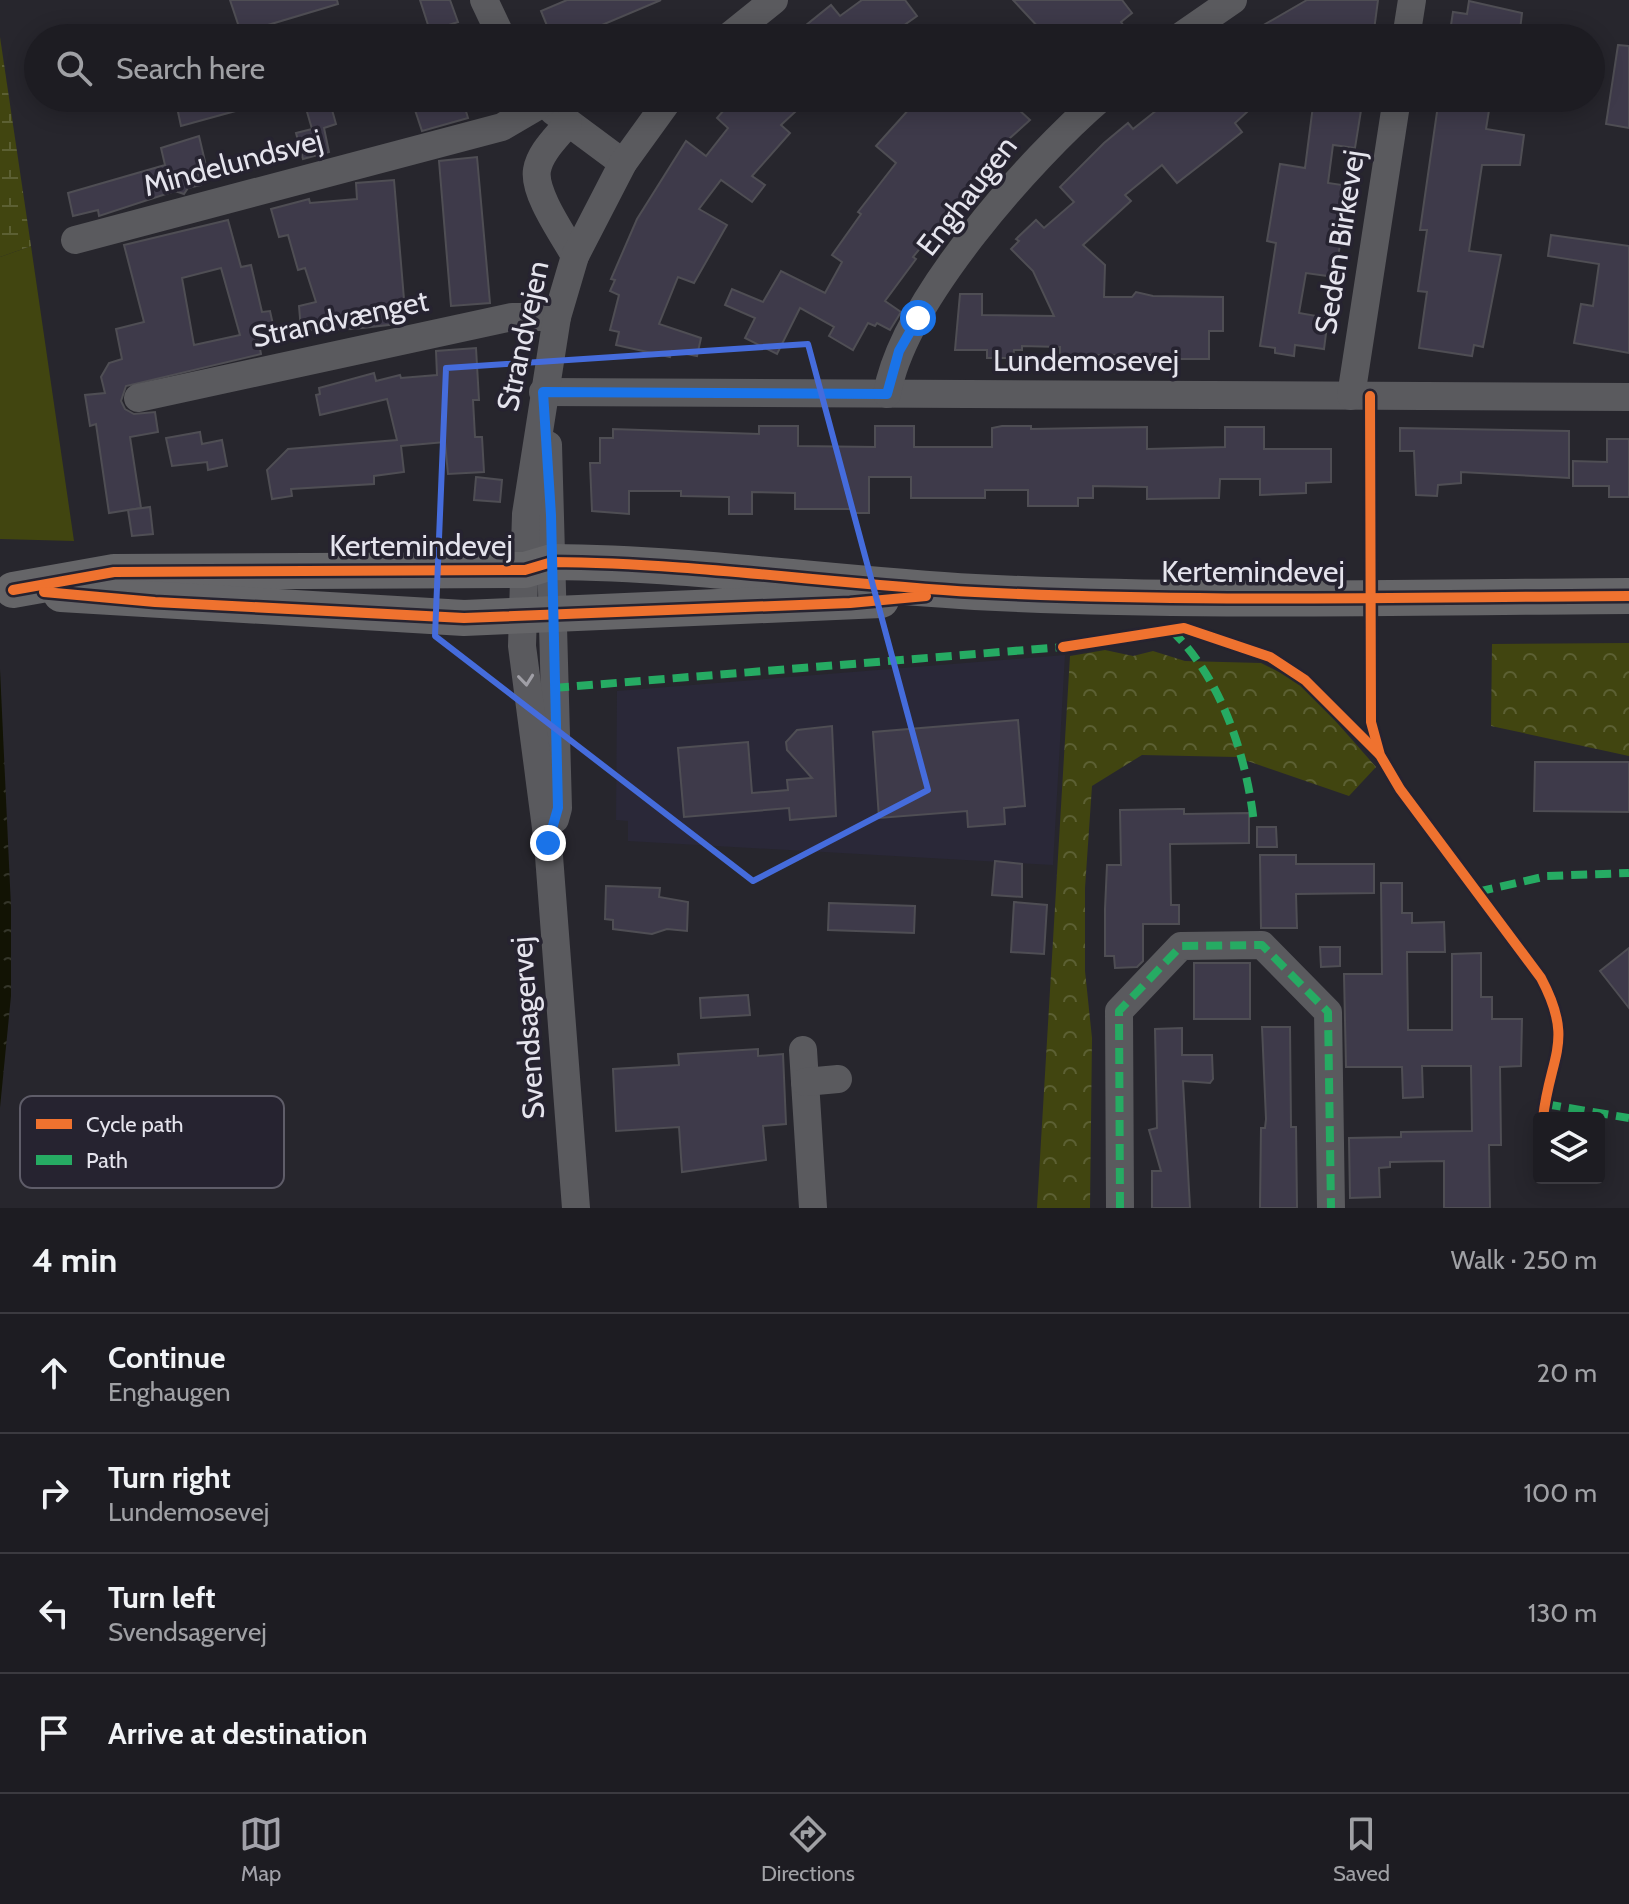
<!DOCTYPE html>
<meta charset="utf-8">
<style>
:root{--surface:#1d1c22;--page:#2a292f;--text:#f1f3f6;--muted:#a0a1a5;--line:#3b3a40;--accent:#a2a2aa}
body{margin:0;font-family:Cabin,sans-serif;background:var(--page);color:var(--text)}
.controls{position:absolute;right:24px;bottom:24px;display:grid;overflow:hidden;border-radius:8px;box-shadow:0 4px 20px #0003}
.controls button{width:72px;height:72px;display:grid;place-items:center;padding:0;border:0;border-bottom:2px solid var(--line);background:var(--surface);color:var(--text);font:40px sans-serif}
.stop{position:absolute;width:24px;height:24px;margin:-18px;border:6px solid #1a73e8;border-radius:50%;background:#fff}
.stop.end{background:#1a73e8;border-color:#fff;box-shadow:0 2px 8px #0008}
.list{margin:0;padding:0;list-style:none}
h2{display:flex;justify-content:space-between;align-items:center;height:104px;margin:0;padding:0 32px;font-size:34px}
h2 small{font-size:26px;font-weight:400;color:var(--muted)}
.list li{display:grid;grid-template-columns:52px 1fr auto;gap:24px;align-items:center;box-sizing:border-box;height:120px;padding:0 32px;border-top:2px solid var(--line)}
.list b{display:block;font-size:30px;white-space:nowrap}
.list p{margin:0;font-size:26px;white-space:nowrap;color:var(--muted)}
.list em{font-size:26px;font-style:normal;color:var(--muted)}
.icon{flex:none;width:44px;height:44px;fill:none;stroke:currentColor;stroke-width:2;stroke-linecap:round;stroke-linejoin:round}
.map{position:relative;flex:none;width:1629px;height:1208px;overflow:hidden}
.search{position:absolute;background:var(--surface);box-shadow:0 4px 20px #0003;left:24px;right:24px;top:24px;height:88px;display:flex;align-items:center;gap:20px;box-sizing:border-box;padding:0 28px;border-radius:44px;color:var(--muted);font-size:30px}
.sheet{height:584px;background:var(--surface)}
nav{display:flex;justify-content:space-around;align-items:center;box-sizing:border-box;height:112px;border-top:2px solid var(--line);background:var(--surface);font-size:22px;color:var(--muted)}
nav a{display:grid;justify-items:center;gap:4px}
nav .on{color:var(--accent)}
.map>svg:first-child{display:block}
.built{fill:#2a2838}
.grass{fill:#414510}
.forest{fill:url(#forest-crowns)}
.wetland{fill:url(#wetland-marsh)}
.water{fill:url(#water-ripples)}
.building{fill:#3e3a4a;stroke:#4f4e54;stroke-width:2;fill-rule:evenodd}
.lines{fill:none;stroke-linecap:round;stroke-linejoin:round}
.minor{stroke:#5a5a5e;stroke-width:28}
.major{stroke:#656568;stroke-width:36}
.quiet{stroke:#26ab63;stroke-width:8;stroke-dasharray:16 8;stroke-linecap:butt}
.cycleway-casing{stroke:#262330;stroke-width:15}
.cycleway{stroke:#ef722f;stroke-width:10}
.oneway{stroke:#a09fa6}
.route{stroke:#1a73e8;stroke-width:10}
.marked{fill:none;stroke:#456cdc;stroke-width:6;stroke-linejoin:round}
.labels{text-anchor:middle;stroke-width:7;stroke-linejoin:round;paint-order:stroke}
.street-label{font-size:30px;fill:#e5e4ed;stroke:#262330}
.key{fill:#262330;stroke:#5f5d69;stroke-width:2}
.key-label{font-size:22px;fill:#e5e4ed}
</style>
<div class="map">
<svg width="1629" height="1208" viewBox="0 0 1629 1208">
<defs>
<pattern id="forest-crowns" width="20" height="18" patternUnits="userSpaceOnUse" patternTransform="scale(2)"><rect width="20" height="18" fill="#414510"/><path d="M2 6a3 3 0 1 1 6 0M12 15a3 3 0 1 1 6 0" fill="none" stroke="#5c6033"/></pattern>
<pattern id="wetland-marsh" width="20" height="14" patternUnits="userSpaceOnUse" patternTransform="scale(2)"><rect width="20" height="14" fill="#414510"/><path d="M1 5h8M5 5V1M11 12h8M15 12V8" fill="none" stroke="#5c6033"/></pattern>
<pattern id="water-ripples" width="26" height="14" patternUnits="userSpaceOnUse" patternTransform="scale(2)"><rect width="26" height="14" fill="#121304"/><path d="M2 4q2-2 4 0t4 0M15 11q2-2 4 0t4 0" fill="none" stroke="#343529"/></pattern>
</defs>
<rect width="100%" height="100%" fill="#27262d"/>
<path class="built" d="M1065,655L1053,865L628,841V821L616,820L617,691Z"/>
<path class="grass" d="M31,246L74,541L0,539V257Z"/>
<g class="forest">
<path d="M1629,643V756L1491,726L1492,644Z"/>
<path d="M1105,650L1133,656L1153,651L1185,661L1261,663L1303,684L1376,767L1349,796L1236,757L1142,755L1092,786L1085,888V971L1092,1038L1090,1208H1037L1070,656Z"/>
</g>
<path class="wetland" d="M0,37L31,246L0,257Z"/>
<path class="water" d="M0,669L11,907V996L0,1108Z"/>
<g class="building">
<path d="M230,0H337L338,4L241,33Z"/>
<path d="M420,0H450L458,22L430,31Z"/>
<path d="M567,0H661L590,30L594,38H552L541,11Z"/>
<path d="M862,0H905L917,16L886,38H815L805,26L831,5L840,16Z"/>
<path d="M1013,0H1122L1132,13L1121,22L1127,30L1116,38H1029L1040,29Z"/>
<path d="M1307,0H1378L1373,38H1241Z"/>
<path d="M1469,1L1522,13L1520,30L1506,28L1504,38H1449L1453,12L1467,14Z"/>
<path d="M1618,45L1629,46V128L1606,124Z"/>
<path d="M175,98H260L261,104L181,126Z"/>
<path d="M411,98H462L468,118L422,131Z"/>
<path d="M710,98H810L781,125L790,133L752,176L765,185L752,202L721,180L699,209L727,225L694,283L678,277L659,324L701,338L697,356L672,351L670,357L616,345L619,332L610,330L619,295L610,291L615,280L611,279L637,219L686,141L706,156L728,128L717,118L724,110Z"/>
<path d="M919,98H1006L1030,120L1010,138L913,257L916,259L885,301L901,312L890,330L877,323L875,326L868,323L853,350L829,336L834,327L800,308L777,354L745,338L755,318L725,305L732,289L763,302L781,271L825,293L842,262L832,255L861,214L858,212L896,163L876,146Z"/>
<path d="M1172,98H1201L1208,107L1220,98H1240L1248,111L1235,123L1242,132L1217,152L1177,183L1162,165L1125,195L1131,201L1083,245L1105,265L1104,297H1132L1136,292L1153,296L1223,297V331H1209V359H1179V355H1060V347L1022,346V350H1014L1013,358H987V350H955L960,294H982V315L1054,316L1033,271L1011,249L1019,241L1016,239L1036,220L1044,228L1074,202L1060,187L1104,143L1128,123L1133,129Z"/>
<path d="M1314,98H1363L1355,148L1333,145L1328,183L1349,186L1335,277L1306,273L1299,313L1328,318L1324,349L1295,345L1294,356L1275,353V348L1260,346L1276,243L1267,241L1280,164L1305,168Z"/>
<path d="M1439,98H1491L1486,129L1524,135L1520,165H1482L1469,251L1501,255L1483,347L1474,345L1472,356L1419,348L1427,292L1418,291L1427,230H1420Z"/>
<path d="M329,99L336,124L324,128L329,152L303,159L296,133L312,129L305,105Z"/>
<path d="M199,136L207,170L198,172L201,185L188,188L184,194L175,191L99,216L98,210L73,216L68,193L165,165L161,148Z"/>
<path d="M477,157L490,303L451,306L439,161Z"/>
<path d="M394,180L406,323L353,329L301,330L299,306L316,302L305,268L298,270L288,235L279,237L271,209L309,199L310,203L357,199L356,183Z"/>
<path d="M228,220L241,267L251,265L262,312L270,311L274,329L257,333L261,354L126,386L121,401L125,409L134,414L155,412L158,432L130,437L141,508L109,513L96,424L90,426L85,395L105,393L101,377L109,363L122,359L116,329L144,322L124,245ZM221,268L240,335L194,345L182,278Z"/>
<path d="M1551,235L1629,246V353L1574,343L1581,304L1593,306L1599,264L1548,256Z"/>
<path d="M476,348L479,400H473L475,437H482L484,472L448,474L445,442L401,446L404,472L374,476V484L291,489L292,496L272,499L267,470L288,449L397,440L387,399L320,415L316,395L320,394L319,388L374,373L376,381L400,375L401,378L437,375L436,351Z"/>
<path d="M759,426H798V446L875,447V426H914V447H992V428L1002,426H1031V429L1147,427V449L1225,447V427H1264V449H1331V482L1306,483V493L1260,495V479H1220L1219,498L1147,499V487L1093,486V498H1078V506H1028V490H985V498H911V477H869V513H852V509H795V493L752,492V514H729V497L681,496V491H629V514L592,511L590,463H600V438H613V429L759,434Z"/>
<path d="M1400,428L1569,431V478L1461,472V483L1438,485L1437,496L1416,495L1414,451H1400Z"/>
<path d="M200,432L202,444L222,440L227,466L208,470L207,462L172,466L166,438Z"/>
<path d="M1607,439H1629V497H1609V486H1573V461L1607,462Z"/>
<path d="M476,477L502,480L500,502L474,500Z"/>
<path d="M150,507L153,534L132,536L128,510Z"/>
<path d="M1018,720L1025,806L1004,808L1005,824L968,827L967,811L879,818L873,732Z"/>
<path d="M832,726L836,816L790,820L789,808L684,817L678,748L748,742L752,793L788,790L787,780L812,778L787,750L786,742L797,730Z"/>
<path d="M1535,762H1629V812L1534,811Z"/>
<path d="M1179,809H1184V814L1249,813V843L1170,844L1171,905H1179V924H1143V961L1137,967L1115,968L1114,956H1105V909L1107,865H1121L1120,810Z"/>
<path d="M1257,827H1276L1277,847H1257Z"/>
<path d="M1260,855H1296V864H1374V893L1296,894L1297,928H1261Z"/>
<path d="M995,861L1022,864V897L992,895Z"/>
<path d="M1381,883H1402V913H1412V923L1444,922L1445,952H1407L1408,1030H1452V954L1481,953V997H1492V1019H1522L1521,1066L1500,1067L1501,1145H1489L1490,1208H1444V1161L1390,1162V1167L1379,1168L1380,1197L1350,1198L1349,1138L1401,1137V1132L1472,1131L1471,1066H1422L1423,1097L1403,1098L1402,1067H1346L1344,974H1382Z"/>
<path d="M606,886L660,888L659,897L688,902L687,931L667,929L652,934L613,929V920L605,919Z"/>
<path d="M1014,902L1047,905L1044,954L1011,952Z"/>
<path d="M829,903L915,906L914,933L828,930Z"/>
<path d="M1320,947H1340V966L1321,967Z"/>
<path d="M1629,948V1008L1600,971Z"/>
<rect x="1194" y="963" width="56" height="56"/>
<path d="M748,995L750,1015L701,1018L700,998Z"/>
<path d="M1262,1027H1290L1291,1127H1296L1297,1208H1260L1261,1128H1265L1266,1119Z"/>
<path d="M1182,1028V1055H1212L1213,1079L1210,1083L1183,1081L1190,1208H1152V1171H1161L1149,1130L1157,1128L1155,1029Z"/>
<path d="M758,1049V1056L783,1054L786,1124L763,1126L766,1160L682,1172L679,1127L616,1131L613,1069L679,1065L678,1054Z"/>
</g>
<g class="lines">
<g class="minor">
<path d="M484,0L502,38"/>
<path d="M727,38L774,0"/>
<path d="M1178,38L1233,0"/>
<path d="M1406,38L1412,0"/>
<path d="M553,111L623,163"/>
<path d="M568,123C557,137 540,152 537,170C533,193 564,236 575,256"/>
<path d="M75,240L502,127L543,103"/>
<path d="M543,392L1629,397"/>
<path d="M887,394C903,301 1030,159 1101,98"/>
<path d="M1351,396L1397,98"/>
<path d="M138,398L512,317H557"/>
<path d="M548,445L558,808L555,819"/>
<path d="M803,1050L813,1208"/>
<path d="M805,1082L838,1079"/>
<path d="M576,1208L548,843L522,646L526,514L557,317L575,256L623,163L670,98"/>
<path d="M1120,1208L1119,1011L1181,946L1262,945L1328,1012L1331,1208"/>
</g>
<g class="major">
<path d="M13,590L114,572L525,570L552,562C693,563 833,584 975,592C1192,603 1411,597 1629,596"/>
<path d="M61,594L464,618L881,600"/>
</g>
<g class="quiet">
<path d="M1171,630C1221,677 1247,757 1254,824"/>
<path d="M553,688L1063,647"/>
<path d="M1477,892L1547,876L1629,873"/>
<path d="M1545,1104L1629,1118"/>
<path d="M1120,1208L1119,1011L1181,946L1262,945L1328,1012L1331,1208"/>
</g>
<defs>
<g id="cycleway">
<path d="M1370,396L1371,722L1380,755L1400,789L1541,978C1575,1042 1550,1055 1543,1118"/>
<path d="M13,590L114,572L525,570L552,562C693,563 833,584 975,592C1192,603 1411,597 1629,596"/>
<path d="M44,592L155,602L464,618L850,603L926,596"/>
<path d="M1063,647L1184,628L1270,657L1305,680L1379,754"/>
</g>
</defs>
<use href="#cycleway" class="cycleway-casing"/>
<use href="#cycleway" class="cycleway"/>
</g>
<defs><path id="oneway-chevron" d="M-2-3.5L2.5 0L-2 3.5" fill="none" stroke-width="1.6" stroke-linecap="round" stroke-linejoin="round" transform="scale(2)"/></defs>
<use class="oneway" href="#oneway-chevron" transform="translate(526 680) rotate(84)"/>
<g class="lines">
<path class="route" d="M548,843L558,808L551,515L543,392L887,394L899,351L918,318"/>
</g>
<path class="marked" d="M808,344L928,790L753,881L435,636L446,368Z"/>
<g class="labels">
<g class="street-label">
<text transform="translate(233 163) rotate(-15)" y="10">Mindelundsvej</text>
<text transform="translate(967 196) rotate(-52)" y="10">Enghaugen</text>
<text transform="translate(1340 242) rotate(-81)" y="10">Seden Birkevej</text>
<text transform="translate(340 319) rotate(-12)" y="10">Strandvænget</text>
<text transform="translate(523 336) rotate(-78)" y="10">Strandvejen</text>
<text x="1086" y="371">Lundemosevej</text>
<text x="421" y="556">Kertemindevej</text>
<text x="1253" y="582">Kertemindevej</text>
<text transform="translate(528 1028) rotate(-94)" y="10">Svendsagervej</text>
</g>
</g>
<rect x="20" y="1096" width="264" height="92" rx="12" class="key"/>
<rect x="36" y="1119" width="36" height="10" fill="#ef722f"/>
<rect x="36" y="1155" width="36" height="10" fill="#26ab63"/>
<g class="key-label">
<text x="86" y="1132">Cycle path</text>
<text x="86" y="1168">Path</text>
</g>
</svg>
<div class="controls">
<button><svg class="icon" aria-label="layers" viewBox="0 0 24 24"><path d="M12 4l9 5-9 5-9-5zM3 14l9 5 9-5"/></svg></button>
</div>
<div class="stop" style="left:918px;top:318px"></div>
<div class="stop end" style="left:548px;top:843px"></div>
<div class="search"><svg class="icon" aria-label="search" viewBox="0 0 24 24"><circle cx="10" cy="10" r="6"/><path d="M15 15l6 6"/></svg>Search here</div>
</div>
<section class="sheet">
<h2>4 min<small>Walk · 250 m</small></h2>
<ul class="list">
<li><svg class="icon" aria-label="ahead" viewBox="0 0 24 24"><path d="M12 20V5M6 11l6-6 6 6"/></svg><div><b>Continue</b><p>Enghaugen</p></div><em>20 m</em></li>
<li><svg class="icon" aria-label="right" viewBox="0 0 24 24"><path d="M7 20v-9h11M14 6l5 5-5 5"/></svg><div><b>Turn right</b><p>Lundemosevej</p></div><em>100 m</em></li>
<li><svg class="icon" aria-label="left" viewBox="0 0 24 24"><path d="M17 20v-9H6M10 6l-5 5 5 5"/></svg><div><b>Turn left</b><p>Svendsagervej</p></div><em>130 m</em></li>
<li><svg class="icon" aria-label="arrive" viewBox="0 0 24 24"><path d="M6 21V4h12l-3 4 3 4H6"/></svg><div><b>Arrive at destination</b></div></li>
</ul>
</section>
<nav>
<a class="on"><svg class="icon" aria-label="map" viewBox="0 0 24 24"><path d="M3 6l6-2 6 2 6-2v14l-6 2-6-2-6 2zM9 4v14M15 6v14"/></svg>Map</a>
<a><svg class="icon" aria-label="directions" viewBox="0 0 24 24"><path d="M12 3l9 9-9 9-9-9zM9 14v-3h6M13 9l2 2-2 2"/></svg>Directions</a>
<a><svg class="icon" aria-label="saved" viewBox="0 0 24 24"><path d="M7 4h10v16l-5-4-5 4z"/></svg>Saved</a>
</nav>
